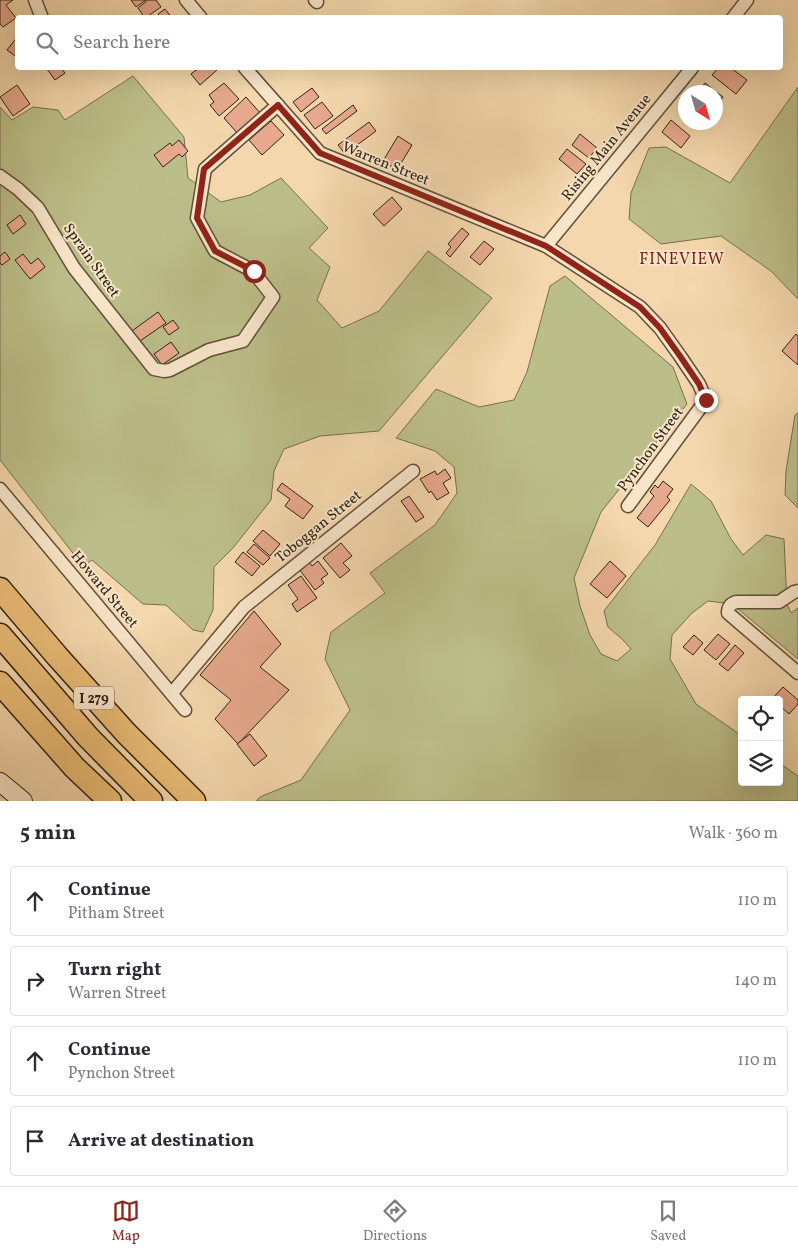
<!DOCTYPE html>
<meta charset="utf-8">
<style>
:root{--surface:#fff;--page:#f2f2f3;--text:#2b2b33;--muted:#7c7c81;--line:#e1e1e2;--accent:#8f2418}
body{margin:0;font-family:Vollkorn,serif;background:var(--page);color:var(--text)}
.controls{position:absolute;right:15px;bottom:15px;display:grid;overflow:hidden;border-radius:5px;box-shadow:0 5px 20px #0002}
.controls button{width:45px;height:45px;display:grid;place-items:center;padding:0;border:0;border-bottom:1px solid var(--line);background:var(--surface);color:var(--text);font:25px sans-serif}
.compass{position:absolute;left:678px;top:85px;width:45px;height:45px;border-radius:50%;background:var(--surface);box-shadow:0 5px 20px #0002;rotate:143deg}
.stop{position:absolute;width:15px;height:15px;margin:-11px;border:4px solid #8f2418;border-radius:50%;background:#fff}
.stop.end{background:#8f2418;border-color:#fff;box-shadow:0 1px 5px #0008}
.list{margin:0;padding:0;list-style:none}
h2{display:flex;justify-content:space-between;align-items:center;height:65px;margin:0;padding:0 20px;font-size:21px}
h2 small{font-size:16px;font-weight:400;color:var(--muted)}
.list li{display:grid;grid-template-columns:32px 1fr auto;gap:15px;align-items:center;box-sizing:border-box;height:70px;margin:0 10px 10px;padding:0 10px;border:1px solid var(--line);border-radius:5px}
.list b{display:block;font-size:19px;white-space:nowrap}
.list p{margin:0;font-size:16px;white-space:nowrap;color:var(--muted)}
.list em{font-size:16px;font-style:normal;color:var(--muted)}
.icon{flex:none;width:28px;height:28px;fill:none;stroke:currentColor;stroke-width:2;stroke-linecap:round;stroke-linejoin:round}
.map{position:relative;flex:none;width:798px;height:801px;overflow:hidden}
.search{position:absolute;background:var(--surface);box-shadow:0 5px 20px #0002;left:15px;right:15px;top:15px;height:55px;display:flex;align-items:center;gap:12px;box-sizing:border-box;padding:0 18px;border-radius:5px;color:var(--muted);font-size:19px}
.sheet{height:385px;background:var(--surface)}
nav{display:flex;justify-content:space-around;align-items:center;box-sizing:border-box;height:70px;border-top:1px solid var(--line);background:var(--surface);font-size:14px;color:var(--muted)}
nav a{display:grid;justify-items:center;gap:2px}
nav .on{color:var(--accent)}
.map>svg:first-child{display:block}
.green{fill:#bcbe89;stroke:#76704e}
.building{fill:#e7a98d;stroke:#312314}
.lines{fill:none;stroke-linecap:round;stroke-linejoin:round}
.minor-casing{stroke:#62503a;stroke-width:15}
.secondary-casing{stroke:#312314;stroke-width:20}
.motorway-casing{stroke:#312314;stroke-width:25}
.minor{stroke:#f8e5c9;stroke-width:12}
.secondary{stroke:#f8e5c9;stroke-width:18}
.motorway{stroke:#eabc76;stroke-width:22}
.route{stroke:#8f2418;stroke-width:6}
.labels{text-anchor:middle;stroke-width:4;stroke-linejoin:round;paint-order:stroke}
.shield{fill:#f8e5c9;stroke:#6d5d4a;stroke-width:1}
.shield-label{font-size:14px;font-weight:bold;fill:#312314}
.street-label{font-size:15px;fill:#312314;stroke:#f8e5c9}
.neighbourhood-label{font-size:16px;letter-spacing:1px;fill:#7a1f14;stroke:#f8e5c9}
</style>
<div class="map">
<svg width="798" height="801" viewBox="0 0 798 801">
<rect width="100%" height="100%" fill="#f4d7ac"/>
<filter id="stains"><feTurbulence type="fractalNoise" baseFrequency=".004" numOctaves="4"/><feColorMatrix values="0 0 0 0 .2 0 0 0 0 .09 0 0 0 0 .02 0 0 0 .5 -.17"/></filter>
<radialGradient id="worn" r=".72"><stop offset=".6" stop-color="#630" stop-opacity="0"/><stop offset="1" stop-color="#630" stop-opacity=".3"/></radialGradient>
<g class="green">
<path d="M133,76L184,137L188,178L221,202L250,195L281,178L328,228L309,248L330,267L317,300L342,328L379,311L428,251L492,298L379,431L320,436L284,449L274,471L271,500L233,548L214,567L213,610L203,632L193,630L166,605L143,604L92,560L83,566L0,460V107L12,120L33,107L58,110L65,120Z"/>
<path d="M798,87V299L771,271L721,236L661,244L629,219L631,193L649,148L666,147L730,183Z"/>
<path d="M565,276L673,367L687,404L601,512L574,578L580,606L590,635L601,654L617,661L631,649L623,640L608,627L604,611L655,545L691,484L711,501L731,539L743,555L766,535L784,539L787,604L791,613L798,608V659L732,604L708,601L692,613L672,635L670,659L696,704L742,736V782H779V763L798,776V801H256L260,797L301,780L350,710L325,659L331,632L385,593L370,573L435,525L457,493L454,467L435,451L396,438L436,389L479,407L514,400L527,372L550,286Z"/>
<path d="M798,413V508L785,495L786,471L795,415Z"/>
</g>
<g class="building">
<path d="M0,0H13L6,5L16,18L3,27L0,24Z"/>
<path d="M131,0H146L136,7Z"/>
<path d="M148,0H156L161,7L145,18L138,8Z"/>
<path d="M165,9L172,18H160L158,14Z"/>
<path d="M18,36V58L7,50Z"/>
<path d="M48,68H61L65,73L55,80L47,69Z"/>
<path d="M199,68H215L217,70L200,85L191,74Z"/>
<path d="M718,68H731L747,80L736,94L712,75Z"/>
<path d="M224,83L239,99L219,116L210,105L214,102L209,95Z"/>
<path d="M705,83L723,97L716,106V92H698Z"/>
<path d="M17,85L30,104L13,116L0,97Z"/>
<path d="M312,88L319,97L301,112L293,102Z"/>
<path d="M246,97L261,114L238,134L224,118Z"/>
<path d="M322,102L333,116L315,129L304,115Z"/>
<path d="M353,105L357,111L326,134L322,129Z"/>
<path d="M671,120L690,136L681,148L662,132Z"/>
<path d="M271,121L284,135L262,155L249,140Z"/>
<path d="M369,122L376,131L345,154L338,145Z"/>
<path d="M580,134L597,148L589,158L572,145Z"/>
<path d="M398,136L412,145L397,170L383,161Z"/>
<path d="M179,140L188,151L182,157L179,154L163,167L154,155L170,143L172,146Z"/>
<path d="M567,149L586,164L577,174L559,159Z"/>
<path d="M392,197L402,209L384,226L373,214Z"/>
<path d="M20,215L26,224L13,234L7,225Z"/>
<path d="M462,228L469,234L450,257L446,253L451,247L448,244Z"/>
<path d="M484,241L494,249L480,265L470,257Z"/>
<path d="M5,252L10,259L2,265L0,263V256Z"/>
<path d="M23,254L31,264L38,258L45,267L30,279L15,260Z"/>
<path d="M158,312L166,323L140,341L132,331Z"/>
<path d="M173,320L179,328L169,335L163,327Z"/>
<path d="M796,334L798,336V365L782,351Z"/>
<path d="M171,342L179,353L162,365L154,354Z"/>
<path d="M445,469L451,478L443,483L449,493L437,500L431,491L429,493L420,479L435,471L437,475Z"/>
<path d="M663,481L673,489L667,497L670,500L648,527L637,518L654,496L650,492L655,485L658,488Z"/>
<path d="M282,483L313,506L303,519L285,506L290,499L277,490Z"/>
<path d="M409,496L424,517L416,522L401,501Z"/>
<path d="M263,530L280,544L270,556L253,541Z"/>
<path d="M341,543L352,556L343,563L350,570L340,578L323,558Z"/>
<path d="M254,544L270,558L263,565L247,552Z"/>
<path d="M243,552L260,566L252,576L235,562Z"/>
<path d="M318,561L328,574L321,579L324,583L315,590L299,569L309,562L312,566Z"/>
<path d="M610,561L626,576L607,598L590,584Z"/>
<path d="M301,576L317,598L297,612L292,604L298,599L288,585Z"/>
<path d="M254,611L281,644L260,667L289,690L238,744L215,719L231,700L200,675Z"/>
<path d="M718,634L730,644L716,660L704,650Z"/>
<path d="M694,635L703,643L693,655L683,647Z"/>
<path d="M735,645L744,653L728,671L719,664Z"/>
<path d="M783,687L798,700V704L789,714L779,705V700L772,699Z"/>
<path d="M250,734L267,756L254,766L237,744Z"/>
</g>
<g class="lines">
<defs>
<g id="minor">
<path d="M35,0L42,18"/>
<path d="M186,0L201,18"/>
<path d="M315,0L317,2"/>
<path d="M733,18L747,0"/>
<path d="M245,68L320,153L546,246L640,307L660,328L680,356L699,384L706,400L628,506"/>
<path d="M0,176L18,189L38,208L74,268L154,369L164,371L170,370L209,350L243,341L273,297L253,271L215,251L197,218L205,169L278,105"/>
<path d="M546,246L692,68"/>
<path d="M0,489L185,710"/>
<path d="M798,591L794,592L779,602H736C730,604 728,607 728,613L798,673"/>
<path d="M172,693L244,607L413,471"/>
</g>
<path id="secondary" d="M0,782L23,801"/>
<g id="motorway">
<path d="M0,589L57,656L126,733L194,801"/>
<path d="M0,635L88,737L151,801"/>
<path d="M0,683L75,768L110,801"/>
</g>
</defs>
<use href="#minor" class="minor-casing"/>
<use href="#secondary" class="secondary-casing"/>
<use href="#motorway" class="motorway-casing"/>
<use href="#minor" class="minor"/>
<use href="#secondary" class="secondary"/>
<use href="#motorway" class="motorway"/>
</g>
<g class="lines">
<path class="route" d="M254,271L215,251L197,218L204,169L278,105L320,153L546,246L640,307L660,328L680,356L699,384L706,400"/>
</g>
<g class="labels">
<rect class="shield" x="74" y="686.5" width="40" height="23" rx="4"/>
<g class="shield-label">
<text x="94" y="703">I 279</text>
</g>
<g class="street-label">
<text transform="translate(606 147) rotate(-51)" y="5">Rising Main Avenue</text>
<text transform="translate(386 163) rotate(22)" y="5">Warren Street</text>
<text transform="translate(92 260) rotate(55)" y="5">Sprain Street</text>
<text transform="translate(650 449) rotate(-54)" y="5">Pynchon Street</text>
<text transform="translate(318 526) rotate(-39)" y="5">Toboggan Street</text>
<text transform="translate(105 589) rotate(50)" y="5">Howard Street</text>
</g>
<g class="neighbourhood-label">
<text x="682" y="264">FINEVIEW</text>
</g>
</g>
<rect width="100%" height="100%" filter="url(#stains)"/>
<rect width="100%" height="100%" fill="url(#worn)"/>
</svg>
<div class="controls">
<button><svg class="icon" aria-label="locate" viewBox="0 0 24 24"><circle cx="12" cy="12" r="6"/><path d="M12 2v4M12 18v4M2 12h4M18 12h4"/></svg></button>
<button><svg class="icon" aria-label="layers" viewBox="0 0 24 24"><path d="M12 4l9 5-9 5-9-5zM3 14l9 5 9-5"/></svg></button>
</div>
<svg class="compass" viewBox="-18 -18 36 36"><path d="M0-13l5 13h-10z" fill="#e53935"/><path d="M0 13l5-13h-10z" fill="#7c7c81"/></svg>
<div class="stop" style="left:254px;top:271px"></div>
<div class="stop end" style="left:706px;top:400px"></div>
<div class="search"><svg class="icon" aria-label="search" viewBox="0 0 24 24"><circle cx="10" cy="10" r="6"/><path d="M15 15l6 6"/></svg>Search here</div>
</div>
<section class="sheet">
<h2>5 min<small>Walk · 360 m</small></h2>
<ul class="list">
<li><svg class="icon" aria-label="ahead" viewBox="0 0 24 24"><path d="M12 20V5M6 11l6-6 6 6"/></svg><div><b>Continue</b><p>Pitham Street</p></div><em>110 m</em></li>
<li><svg class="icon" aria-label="right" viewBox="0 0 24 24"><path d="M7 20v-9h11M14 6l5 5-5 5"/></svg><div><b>Turn right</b><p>Warren Street</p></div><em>140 m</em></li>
<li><svg class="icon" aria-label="ahead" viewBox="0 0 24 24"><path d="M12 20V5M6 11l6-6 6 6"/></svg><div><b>Continue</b><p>Pynchon Street</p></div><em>110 m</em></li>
<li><svg class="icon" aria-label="arrive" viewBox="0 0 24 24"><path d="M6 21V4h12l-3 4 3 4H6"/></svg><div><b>Arrive at destination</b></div></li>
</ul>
</section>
<nav>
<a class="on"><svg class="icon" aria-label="map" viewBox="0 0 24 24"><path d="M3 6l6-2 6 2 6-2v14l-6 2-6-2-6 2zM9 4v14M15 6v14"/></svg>Map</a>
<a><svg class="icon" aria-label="directions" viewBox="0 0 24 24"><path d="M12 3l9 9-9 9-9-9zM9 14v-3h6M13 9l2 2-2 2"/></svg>Directions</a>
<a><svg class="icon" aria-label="saved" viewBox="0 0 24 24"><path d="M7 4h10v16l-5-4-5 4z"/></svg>Saved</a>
</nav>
